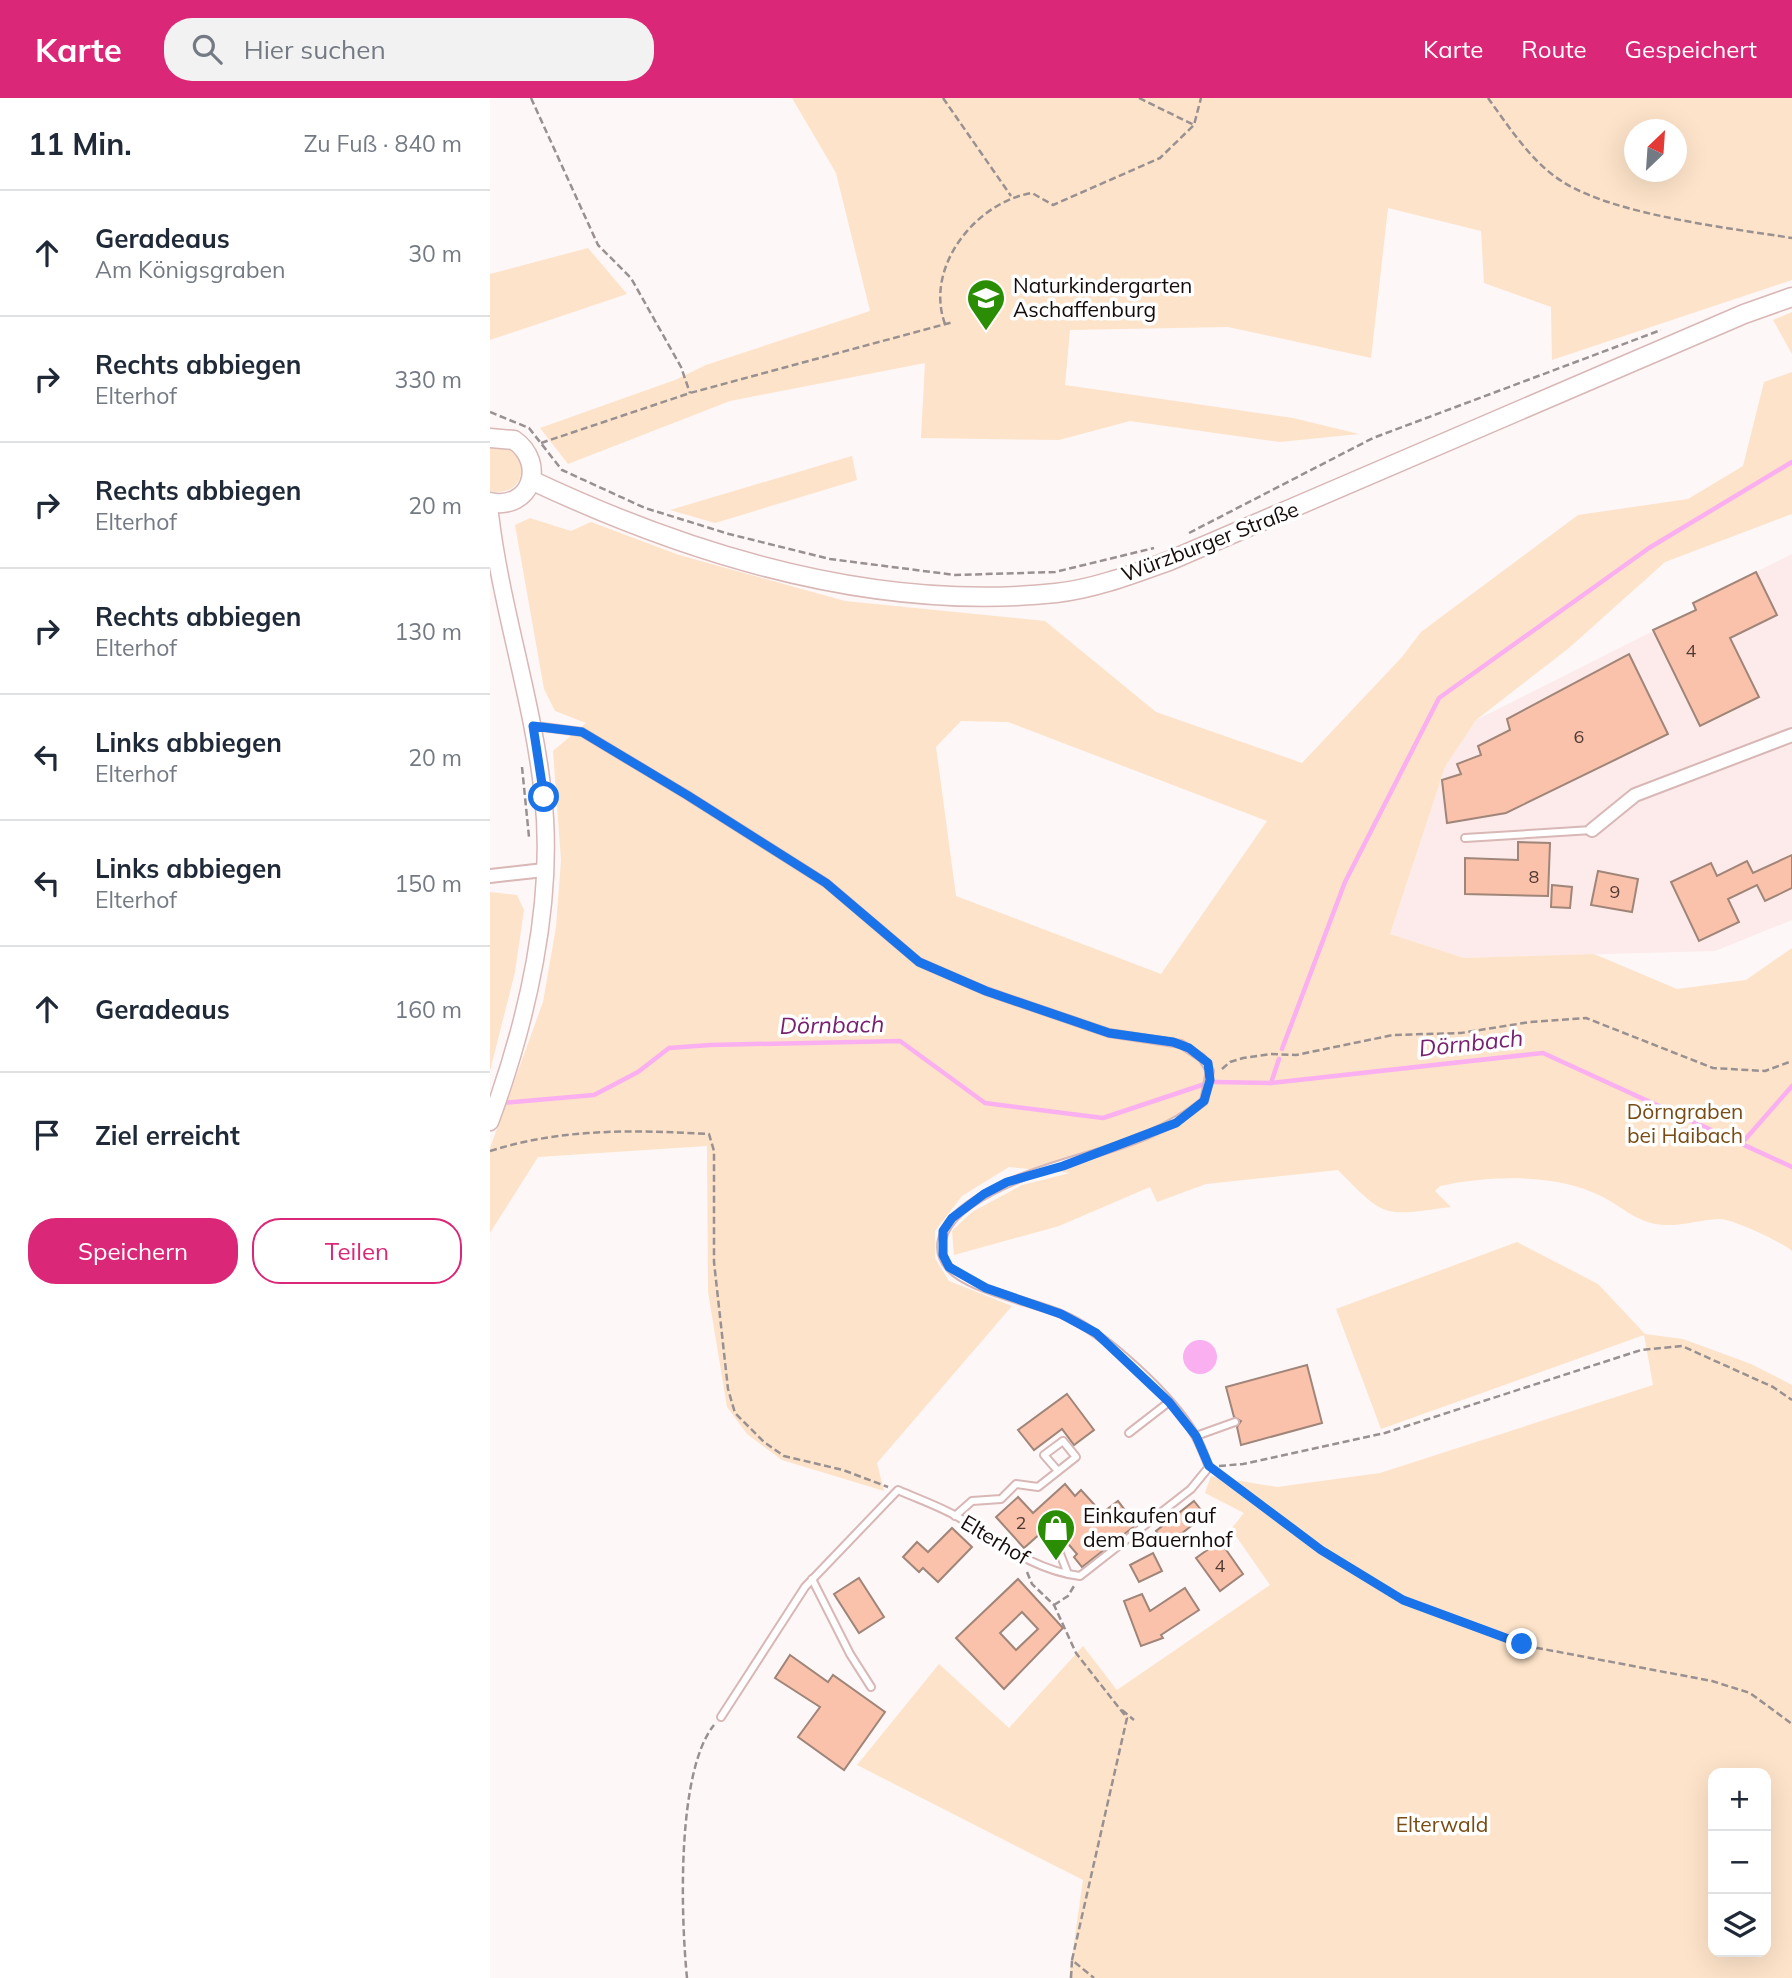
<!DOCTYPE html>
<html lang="de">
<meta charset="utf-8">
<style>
:root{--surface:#fff;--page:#f2f2f3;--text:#1f2937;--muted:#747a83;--line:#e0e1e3;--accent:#db2777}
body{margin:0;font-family:Mulish,sans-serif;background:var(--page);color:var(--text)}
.controls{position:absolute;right:21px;bottom:21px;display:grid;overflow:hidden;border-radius:14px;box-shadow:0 7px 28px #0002}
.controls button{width:63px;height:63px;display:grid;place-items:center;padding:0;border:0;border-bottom:2px solid var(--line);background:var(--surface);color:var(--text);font:35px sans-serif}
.compass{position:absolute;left:1134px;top:21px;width:63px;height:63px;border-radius:50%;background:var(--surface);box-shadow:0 7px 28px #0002;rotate:25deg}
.stop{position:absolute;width:21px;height:21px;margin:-16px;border:5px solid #1a73e8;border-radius:50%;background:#fff}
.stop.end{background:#1a73e8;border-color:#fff;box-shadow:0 2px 7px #0008}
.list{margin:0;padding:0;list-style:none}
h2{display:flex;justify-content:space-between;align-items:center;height:91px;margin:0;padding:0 28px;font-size:30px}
h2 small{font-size:23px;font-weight:400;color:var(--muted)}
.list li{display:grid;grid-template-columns:46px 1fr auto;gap:21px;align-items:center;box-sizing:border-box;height:126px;padding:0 28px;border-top:2px solid var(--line)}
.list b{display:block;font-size:26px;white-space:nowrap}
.list p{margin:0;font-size:23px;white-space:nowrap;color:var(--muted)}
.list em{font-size:23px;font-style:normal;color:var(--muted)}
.actions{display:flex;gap:14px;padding:21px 28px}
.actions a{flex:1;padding:16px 0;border:2px solid var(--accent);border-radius:28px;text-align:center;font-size:24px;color:var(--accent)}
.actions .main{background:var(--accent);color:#fff}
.icon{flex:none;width:38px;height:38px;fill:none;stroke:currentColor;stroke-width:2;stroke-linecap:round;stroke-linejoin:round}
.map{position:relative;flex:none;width:1302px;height:1880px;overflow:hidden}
header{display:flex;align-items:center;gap:42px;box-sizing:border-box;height:98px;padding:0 35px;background:var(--accent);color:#fff}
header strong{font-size:33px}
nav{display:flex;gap:38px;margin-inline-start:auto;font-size:24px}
.search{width:490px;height:63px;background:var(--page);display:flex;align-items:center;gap:18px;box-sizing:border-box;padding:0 24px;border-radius:28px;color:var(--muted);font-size:26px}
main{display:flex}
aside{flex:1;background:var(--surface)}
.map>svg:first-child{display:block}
.built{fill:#fcebea}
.green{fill:#fde3c9;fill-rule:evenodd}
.water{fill:#faaff0}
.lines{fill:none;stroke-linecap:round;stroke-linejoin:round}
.stream{stroke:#faaff0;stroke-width:4.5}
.building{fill:#fbc2ab;stroke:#a08579;stroke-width:2;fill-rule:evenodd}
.service-casing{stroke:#d8b7b6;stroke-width:10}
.minor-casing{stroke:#d8b7b6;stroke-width:16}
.tertiary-casing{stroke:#d8b7b6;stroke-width:19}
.secondary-casing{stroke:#d8b7b6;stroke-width:21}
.path{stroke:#999191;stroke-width:2.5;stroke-dasharray:7 3.5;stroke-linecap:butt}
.service{stroke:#fff;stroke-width:6}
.minor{stroke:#fff;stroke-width:12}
.tertiary{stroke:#fff;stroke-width:16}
.secondary{stroke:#fff;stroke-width:18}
.route{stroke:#1a73e8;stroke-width:9}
.labels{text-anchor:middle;stroke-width:7;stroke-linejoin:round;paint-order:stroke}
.number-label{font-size:18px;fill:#4f3933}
.poi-label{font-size:21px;fill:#160b0b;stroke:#fff;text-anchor:start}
.street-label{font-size:21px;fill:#160b0b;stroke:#fff}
.park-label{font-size:21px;fill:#784c14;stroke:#fff}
.water-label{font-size:23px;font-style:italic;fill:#772170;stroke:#fff}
</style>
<header>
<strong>Karte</strong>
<div class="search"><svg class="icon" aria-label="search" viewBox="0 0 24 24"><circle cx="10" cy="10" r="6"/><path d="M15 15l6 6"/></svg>Hier suchen</div>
<nav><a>Karte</a><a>Route</a><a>Gespeichert</a></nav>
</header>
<main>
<aside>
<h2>11 Min.<small>Zu Fuß · 840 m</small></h2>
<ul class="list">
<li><svg class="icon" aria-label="ahead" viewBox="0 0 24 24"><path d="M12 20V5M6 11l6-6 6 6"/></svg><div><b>Geradeaus</b><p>Am Königsgraben</p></div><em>30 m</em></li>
<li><svg class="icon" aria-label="right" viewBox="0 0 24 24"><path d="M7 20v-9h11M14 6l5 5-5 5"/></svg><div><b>Rechts abbiegen</b><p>Elterhof</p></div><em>330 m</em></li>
<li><svg class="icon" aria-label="right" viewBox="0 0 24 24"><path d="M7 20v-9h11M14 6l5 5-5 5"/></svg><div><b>Rechts abbiegen</b><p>Elterhof</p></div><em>20 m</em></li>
<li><svg class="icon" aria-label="right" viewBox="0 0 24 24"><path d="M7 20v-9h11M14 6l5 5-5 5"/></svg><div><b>Rechts abbiegen</b><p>Elterhof</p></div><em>130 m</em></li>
<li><svg class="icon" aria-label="left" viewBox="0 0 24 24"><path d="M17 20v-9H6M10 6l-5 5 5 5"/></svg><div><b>Links abbiegen</b><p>Elterhof</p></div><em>20 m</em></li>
<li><svg class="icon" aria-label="left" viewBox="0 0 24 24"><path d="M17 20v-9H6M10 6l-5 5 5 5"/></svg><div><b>Links abbiegen</b><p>Elterhof</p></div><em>150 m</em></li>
<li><svg class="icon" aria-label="ahead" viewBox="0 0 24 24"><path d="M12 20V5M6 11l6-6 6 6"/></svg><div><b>Geradeaus</b></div><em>160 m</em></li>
<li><svg class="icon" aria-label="arrive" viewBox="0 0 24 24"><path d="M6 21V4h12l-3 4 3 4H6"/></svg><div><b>Ziel erreicht</b></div></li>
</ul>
<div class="actions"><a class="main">Speichern</a><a>Teilen</a></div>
</aside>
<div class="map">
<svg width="1302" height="1880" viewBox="0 0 1302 1880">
<rect width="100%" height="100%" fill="#fef7f7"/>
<path class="built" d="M1302,456V822L1225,853L974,860L900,836L955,669L986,622L1205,512L1203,505Z"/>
<g class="green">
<path d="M302,0H1302V182L1062,262L1061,209L994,185L991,133L898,110L881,260L738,229L580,232L575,287L803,320L869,336L790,344L640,323L569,342L431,340L435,265L240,303L78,366L50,330L185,282L216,267L380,213L346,75ZM1144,32H1186V74H1144Z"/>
<path d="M98,150L137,196L0,242V176Z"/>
<path d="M1302,214V256L1283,222Z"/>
<path d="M1302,274V416L1175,464L1079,550L986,622L955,669L900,836L974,860L1104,856L1187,891L1256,882L1302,850V1153C1292,1144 1241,1120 1229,1121C1207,1122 1187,1130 1165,1126C1143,1121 1132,1109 1113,1099C1067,1075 998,1077 950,1088L945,1093L961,1109C892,1118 896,1121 848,1072L716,1086L667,1104L660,1089L569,1128L464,1157L462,1133L482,1114L532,1087L580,1075L519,1069L472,1098L445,1133V1160L459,1183L522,1208L387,1365L394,1393L292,1362L257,1336L237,1309L218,1194L217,1048L48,1059L0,1135V1050L53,904L66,829L71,762L63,653L96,625L65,613L54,591L25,427L40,420L81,433L101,424L189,457L355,503L555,523L666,614L812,665L912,559L931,534L1088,417L1198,401L1253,368L1274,284ZM471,623L518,624L777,723L671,876L466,798L446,649Z"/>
<path d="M9,347L24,353C41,374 27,399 0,393V349Z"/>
<path d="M362,358L367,382L225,425L180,412Z"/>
<path d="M0,794L27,797L34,812L25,874L0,973Z"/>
<path d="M1027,1144L1108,1186L1155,1236L1193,1241L1261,1266L1302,1287V1880H579L593,1782L367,1667L449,1566L519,1630L593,1548L627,1592L780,1487L741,1431L754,1415L715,1395L721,1378L787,1389L890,1375L1163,1287L1154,1237L891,1331L846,1211ZM1223,1675H1276V1854H1223Z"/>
</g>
<circle class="water" cx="710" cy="1259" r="17"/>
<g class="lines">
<g class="stream">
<path d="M792,951L855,784L949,600L1159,450L1302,364"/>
<path d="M725,984L781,985L1053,955L1302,1069"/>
<path d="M781,985L789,961"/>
<path d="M11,1005L104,997L148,974L179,950L220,947L410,943L495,1005L613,1020L715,986"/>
<path d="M1252,1045L1302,988"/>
</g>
</g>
<g class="building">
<path d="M1266,474L1287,517L1240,540L1269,599L1210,628L1163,532L1206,512L1203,505Z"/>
<path d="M1139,556L1178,636L1016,715L957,725L952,682L971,676L967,666L991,657L988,648L1020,632L1017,621Z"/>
<path d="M1028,744L1060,745L1058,798L975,796V760L1028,762Z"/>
<path d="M1302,757V790L1275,803L1267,787L1238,801L1249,824L1209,843L1181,784L1221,765L1227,778L1257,763L1263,775Z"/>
<path d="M1108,773L1148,781L1142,814L1101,807Z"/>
<path d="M1062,787L1082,789L1080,810L1061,809Z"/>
<path d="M817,1267L832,1325L751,1347L747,1329L751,1323L744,1319L736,1289Z"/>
<path d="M577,1296L604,1332L584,1347L572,1331L544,1352L528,1332Z"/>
<path d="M575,1386L585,1398L591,1392L612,1415L628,1403L646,1427L592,1469L584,1459L587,1456L561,1426L534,1450L506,1419L528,1399L543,1415Z"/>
<path d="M704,1403L715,1417L677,1447L666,1433Z"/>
<path d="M462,1430L482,1449L448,1484L433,1470L429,1474L413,1459L427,1444L438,1454Z"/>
<path d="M730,1443L753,1476L730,1493L706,1460Z"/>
<path d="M663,1455L672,1473L649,1484L640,1467Z"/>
<path d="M369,1480L394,1519L369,1535L344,1496Z"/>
<path d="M528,1481L573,1530L514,1591L466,1540ZM532,1514L548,1531L526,1552L510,1535Z"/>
<path d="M695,1490L709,1512L671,1537L673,1540L651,1548L634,1503L652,1496L660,1513Z"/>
<path d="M300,1557L338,1584L343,1577L395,1614L354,1672L308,1639L330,1609L285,1580Z"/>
</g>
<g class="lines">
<defs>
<g id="service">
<path d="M45,628L92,634L197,697L336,785L429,864L496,893L619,935L691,946L712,960L720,973L714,1003C648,1059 548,1058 479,1107C459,1121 440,1146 459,1169C477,1191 543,1204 571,1216C613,1233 684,1299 706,1339C711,1348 715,1359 719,1369L701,1391L590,1478C542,1472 509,1443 468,1419C449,1408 428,1401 408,1392L315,1489L231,1619"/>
<path d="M975,740L1102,732"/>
<path d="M639,1335L679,1304"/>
<path d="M706,1338L745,1324"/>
<path d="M465,1418L482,1403L511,1401L526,1386L548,1389L586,1359L573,1343L554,1357L568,1373"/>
<path d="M569,1453L578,1476"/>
<path d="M322,1481L360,1556L381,1589"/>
</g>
<g id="minor">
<path d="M1102,732L1145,697L1302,637"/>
<path d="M0,778L54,772"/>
</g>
<path id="tertiary" d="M0,416C11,510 43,602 53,697C65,804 37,924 0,1024"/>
<g id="secondary">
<path d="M0,340L24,342C57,365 41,413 0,404"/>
<path d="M41,382C202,458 387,514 566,495C604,491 643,476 679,463L1254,216L1302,199"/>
</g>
</defs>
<use href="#service" class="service-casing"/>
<use href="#minor" class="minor-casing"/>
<use href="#tertiary" class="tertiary-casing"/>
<use href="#secondary" class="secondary-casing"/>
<g class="path">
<path d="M41,0L108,147L141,180L191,269L200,295"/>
<path d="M453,0L521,98"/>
<path d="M649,0L704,27"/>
<path d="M998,0C1019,29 1042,65 1073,84C1125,117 1239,130 1302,140"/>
<path d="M455,226C434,169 486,104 542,95L563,107L670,60L704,27L711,0"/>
<path d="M0,314L39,330L72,372L155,410L239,436L340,461L465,477L565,474L664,450"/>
<path d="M51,345L200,295L463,224"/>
<path d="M699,435L883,340L1171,232"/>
<path d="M32,669L39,739"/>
<path d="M732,971L740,964L753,960L781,956L806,957L903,937L971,935L1040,924L1096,920L1223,970L1275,973L1302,963"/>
<path d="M0,1053C73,1030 143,1032 219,1036L224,1053V1164L238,1291L245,1315L274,1344L294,1358L353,1372L398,1389"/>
<path d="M729,1368L753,1366L895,1335L1151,1252L1192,1248L1283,1289L1302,1302"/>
<path d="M727,1374L831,1452L913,1502L1032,1547L1222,1583L1260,1595L1302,1626"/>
<path d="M537,1474L542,1486L564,1507L586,1555L637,1620L582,1862L604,1880"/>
<path d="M564,1507L578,1498L584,1488"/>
<path d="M632,1612L644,1622"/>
<path d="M197,1880C191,1820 186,1674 224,1627"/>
<path d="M581,1880L582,1862"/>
</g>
<use href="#service" class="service"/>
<use href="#minor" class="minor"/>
<use href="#tertiary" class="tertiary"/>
<use href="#secondary" class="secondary"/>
</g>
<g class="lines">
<path class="route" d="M54,699L43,628L92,634L197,697L336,785L429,864L496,893L619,935L683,944L699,950L718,965L720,982L714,1003L686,1025L573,1068L517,1084L494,1096L462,1120L453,1133V1157L459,1169L496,1190L571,1216L606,1235L679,1304L706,1338L719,1368L831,1452L913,1502L1032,1546"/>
</g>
<defs>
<symbol id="school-pin" viewBox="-11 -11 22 30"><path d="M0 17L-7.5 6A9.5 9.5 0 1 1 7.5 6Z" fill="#2b8d03" stroke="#fff"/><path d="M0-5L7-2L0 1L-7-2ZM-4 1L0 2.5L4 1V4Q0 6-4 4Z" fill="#fff"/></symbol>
<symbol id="shop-pin" viewBox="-11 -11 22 30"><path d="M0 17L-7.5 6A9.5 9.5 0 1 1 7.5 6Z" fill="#2b8d03" stroke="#fff"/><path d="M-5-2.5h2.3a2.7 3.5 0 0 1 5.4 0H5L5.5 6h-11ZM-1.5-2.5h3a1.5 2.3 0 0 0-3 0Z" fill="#fff"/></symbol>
</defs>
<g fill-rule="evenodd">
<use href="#school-pin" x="474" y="178" width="44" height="60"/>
<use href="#shop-pin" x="544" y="1408" width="44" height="60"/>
</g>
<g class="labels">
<g class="number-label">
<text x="1201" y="559">4</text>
<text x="1089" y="645">6</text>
<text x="1044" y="785">8</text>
<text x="1125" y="800">9</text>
<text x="531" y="1431">2</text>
<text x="730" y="1474">4</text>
</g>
<g class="poi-label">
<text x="523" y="195">Naturkindergarten<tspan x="523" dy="24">Aschaffenburg</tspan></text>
<text x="593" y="1425">Einkaufen auf<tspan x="593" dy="24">dem Bauernhof</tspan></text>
</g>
<g class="street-label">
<text transform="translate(720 444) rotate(-21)" y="7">Würzburger Straße</text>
<text transform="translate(505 1442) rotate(31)" y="7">Elterhof</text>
</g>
<g class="park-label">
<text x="1195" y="1021">Dörngraben<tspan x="1195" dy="24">bei Haibach</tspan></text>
<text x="952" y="1734">Elterwald</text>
</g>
<g class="water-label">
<text transform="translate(342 927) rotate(-1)" y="8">Dörnbach</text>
<text transform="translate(981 945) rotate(-6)" y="8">Dörnbach</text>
</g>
</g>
</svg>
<div class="controls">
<button>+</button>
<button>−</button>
<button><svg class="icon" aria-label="layers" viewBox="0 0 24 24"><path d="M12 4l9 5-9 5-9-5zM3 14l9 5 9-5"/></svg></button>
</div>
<svg class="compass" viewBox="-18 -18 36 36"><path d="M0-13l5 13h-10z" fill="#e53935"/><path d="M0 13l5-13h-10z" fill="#747a83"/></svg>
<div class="stop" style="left:54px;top:699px"></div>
<div class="stop end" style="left:1032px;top:1546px"></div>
</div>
</main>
